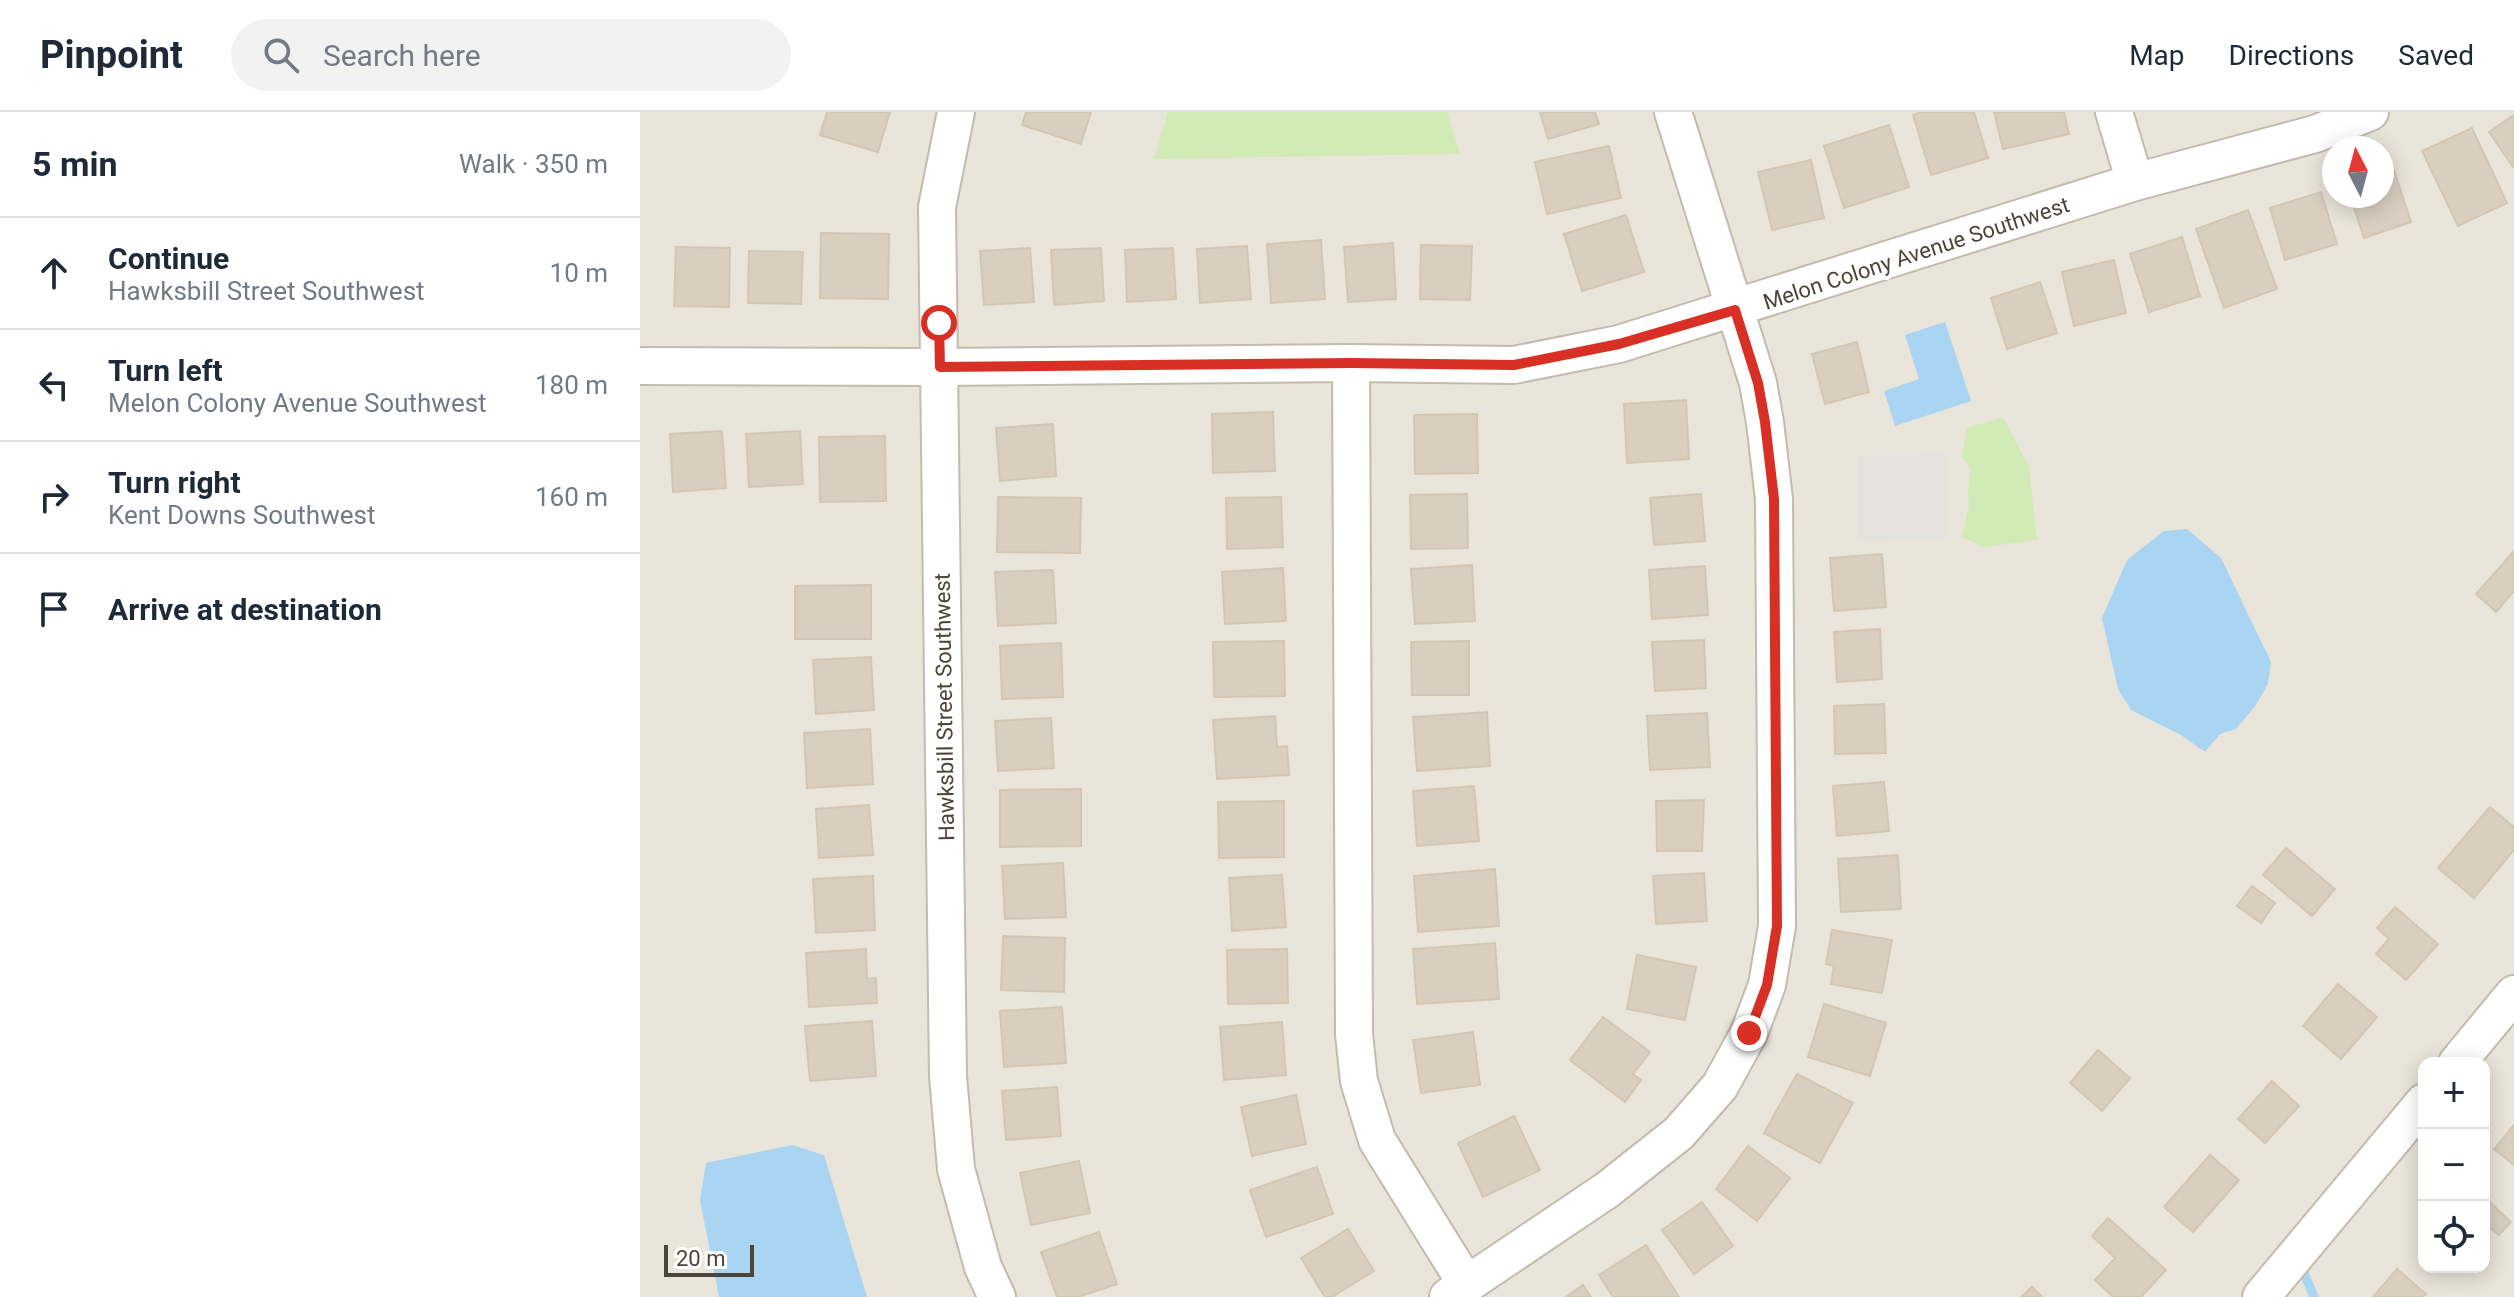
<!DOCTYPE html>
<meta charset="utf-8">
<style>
:root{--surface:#fff;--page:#f2f2f3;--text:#1f2937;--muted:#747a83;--line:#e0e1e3}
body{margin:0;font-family:Roboto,sans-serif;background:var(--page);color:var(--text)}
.controls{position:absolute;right:24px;bottom:24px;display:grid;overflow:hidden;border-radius:16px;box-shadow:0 4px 20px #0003}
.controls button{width:72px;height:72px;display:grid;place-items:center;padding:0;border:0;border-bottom:2px solid var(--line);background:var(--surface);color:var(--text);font:40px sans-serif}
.compass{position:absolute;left:1682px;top:24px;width:72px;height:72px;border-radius:50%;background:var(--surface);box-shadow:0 4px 20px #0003;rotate:354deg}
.scale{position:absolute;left:24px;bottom:20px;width:90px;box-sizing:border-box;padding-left:8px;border:4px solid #4b4439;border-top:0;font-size:22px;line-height:28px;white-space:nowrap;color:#4b4439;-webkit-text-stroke:6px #fff;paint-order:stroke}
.stop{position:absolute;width:24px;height:24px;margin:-18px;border:6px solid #d93025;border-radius:50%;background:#fff}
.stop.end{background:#d93025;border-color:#fff;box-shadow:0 2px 8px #0008}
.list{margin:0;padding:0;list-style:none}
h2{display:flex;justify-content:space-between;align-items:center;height:104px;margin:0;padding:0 32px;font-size:34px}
h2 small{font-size:26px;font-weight:400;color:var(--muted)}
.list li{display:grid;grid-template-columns:52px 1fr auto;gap:24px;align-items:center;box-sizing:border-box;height:112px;padding:0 32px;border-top:2px solid var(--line)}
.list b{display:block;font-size:30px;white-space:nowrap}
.list p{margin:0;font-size:26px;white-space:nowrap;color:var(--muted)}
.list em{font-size:26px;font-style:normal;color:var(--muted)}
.icon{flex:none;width:44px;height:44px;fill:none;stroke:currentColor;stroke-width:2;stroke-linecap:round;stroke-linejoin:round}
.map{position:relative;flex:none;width:1874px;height:1185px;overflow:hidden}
header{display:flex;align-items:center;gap:48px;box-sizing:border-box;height:112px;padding:0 40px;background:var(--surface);border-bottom:2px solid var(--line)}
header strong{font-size:38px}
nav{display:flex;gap:44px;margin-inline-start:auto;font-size:28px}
.search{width:560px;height:72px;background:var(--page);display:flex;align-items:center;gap:20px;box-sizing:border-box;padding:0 28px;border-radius:44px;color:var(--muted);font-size:30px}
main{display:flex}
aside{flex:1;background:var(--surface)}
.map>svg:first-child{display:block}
.residential{fill:#eae5da;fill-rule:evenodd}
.green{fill:#d2eab5}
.parking{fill:#e5e3e0}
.water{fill:#a9d4f2}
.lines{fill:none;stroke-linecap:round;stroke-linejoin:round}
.stream{stroke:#a9d4f2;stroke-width:9}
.building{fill:#d8cfc1;stroke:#d3c7b4;stroke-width:2}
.minor-casing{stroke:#c2bbae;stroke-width:40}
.minor{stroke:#fff;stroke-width:36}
.route{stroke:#d93025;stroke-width:10}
.labels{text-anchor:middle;stroke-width:8;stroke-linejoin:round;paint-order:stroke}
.street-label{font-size:22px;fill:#4b4439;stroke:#fff}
</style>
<header>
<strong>Pinpoint</strong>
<div class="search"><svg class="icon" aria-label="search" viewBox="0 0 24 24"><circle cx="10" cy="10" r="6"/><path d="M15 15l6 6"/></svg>Search here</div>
<nav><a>Map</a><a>Directions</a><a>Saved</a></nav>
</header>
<main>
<aside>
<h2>5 min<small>Walk · 350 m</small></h2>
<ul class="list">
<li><svg class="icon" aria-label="ahead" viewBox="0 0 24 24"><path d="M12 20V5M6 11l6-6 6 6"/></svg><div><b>Continue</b><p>Hawksbill Street Southwest</p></div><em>10 m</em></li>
<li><svg class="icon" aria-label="left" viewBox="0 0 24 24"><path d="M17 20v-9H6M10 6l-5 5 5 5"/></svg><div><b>Turn left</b><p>Melon Colony Avenue Southwest</p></div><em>180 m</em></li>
<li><svg class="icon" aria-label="right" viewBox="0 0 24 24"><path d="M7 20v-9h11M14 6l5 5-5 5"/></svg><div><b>Turn right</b><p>Kent Downs Southwest</p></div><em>160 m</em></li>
<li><svg class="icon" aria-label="arrive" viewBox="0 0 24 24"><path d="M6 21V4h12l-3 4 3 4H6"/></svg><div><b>Arrive at destination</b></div></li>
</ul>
</aside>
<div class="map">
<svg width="1874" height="1185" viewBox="0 0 1874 1185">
<rect width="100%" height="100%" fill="#f6f3ec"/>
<path class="residential" d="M0,0H1874V1185H0ZM1694,36H1742V84H1694ZM1784,951H1844V1155H1784Z"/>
<g class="green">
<path d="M528,0H807L820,42L514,47Z"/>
<path d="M1363,305L1389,355L1397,428L1344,435L1322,425L1329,394L1328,379L1331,356L1322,345L1327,316Z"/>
</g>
<path class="parking" d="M1307,342L1308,428L1218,429V343Z"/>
<g class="water">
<path d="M1305,210L1331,289L1255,314L1244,279L1279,267L1265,223Z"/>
<path d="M1547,417L1581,446L1631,550L1628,572L1616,593L1596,617L1580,622L1565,640L1541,623L1491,598L1478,577L1462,506L1487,448L1524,419Z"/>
<path d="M152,1033L184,1043L227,1185H79L60,1088L66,1051Z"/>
</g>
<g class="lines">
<path class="stream" d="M1664,1161L1674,1185"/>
</g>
<g class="building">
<path d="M187,0H250L238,40L180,23Z"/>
<path d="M386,0H451L441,32L382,13Z"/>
<path d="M900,0H955L959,12L908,27Z"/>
<path d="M1282,0H1334L1348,46L1291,63L1273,3Z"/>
<path d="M1354,0H1424L1429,22L1363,37Z"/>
<path d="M1874,3V54L1873,55L1849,20Z"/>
<path d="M1249,13L1269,75L1204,96L1184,34Z"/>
<path d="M1832,16L1867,91L1818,114L1782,39Z"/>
<path d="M969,34L981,86L907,102L895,50Z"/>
<path d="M1171,48L1184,106L1132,118L1118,60Z"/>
<path d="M1754,58L1771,110L1724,126L1710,84H1742V62Z"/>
<path d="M1681,80L1697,132L1645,148L1630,96Z"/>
<path d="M1608,98L1637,177L1584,196L1556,117Z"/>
<path d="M986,103L1004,160L942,179L924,122Z"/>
<path d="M181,121L249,122L248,187L180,186Z"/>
<path d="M1542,125L1560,184L1509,200L1490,142Z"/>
<path d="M681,128L685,187L631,191L627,132Z"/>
<path d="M753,131L756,187L708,190L704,135Z"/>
<path d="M781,133L832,134L830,188L780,187Z"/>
<path d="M607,134L611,187L560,191L557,137Z"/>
<path d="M36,135L90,136L89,195L34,194Z"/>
<path d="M390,136L394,190L344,193L340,139Z"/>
<path d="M461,136L464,189L414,193L411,138Z"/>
<path d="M533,136L536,187L487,190L485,138Z"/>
<path d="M109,139L163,140L161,192L108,191Z"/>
<path d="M1474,148L1486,201L1434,214L1422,160Z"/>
<path d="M1400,170L1417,221L1367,237L1351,186Z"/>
<path d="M1217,230L1229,280L1185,292L1172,242Z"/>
<path d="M1046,288L1049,347L987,351L984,292Z"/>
<path d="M633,300L635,359L573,361L572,302Z"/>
<path d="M837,302L838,361L775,362L774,303Z"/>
<path d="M413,312L416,364L360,369L356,316Z"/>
<path d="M82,319L86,376L33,380L30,322Z"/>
<path d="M160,319L163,372L109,375L106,322Z"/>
<path d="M245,324L246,389L180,390L179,325Z"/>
<path d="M827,382L828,436L771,437L770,383Z"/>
<path d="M1061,382L1065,429L1014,433L1010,386Z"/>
<path d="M358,385L441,386L440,441L357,440Z"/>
<path d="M641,385L643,435L587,437L586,386Z"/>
<path d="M1874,439V479L1856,500L1836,482Z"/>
<path d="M1242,442L1246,495L1194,499L1190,446Z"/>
<path d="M832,453L835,509L775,512L771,457Z"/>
<path d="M1065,454L1068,503L1012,507L1009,458Z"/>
<path d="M643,456L646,509L585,512L582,460Z"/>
<path d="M413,458L416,511L358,514L355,460Z"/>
<path d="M231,473V527H155V474Z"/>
<path d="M1240,517L1242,567L1197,570L1194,520Z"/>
<path d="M1064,528L1066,576L1015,579L1012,530Z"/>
<path d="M644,529L645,584L574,585L573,530Z"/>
<path d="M829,529V583H772L771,530Z"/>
<path d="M421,531L423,585L362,587L360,534Z"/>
<path d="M231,545L234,598L176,602L173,548Z"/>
<path d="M1244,592L1246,641L1195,642L1194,594Z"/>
<path d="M847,600L850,654L777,659L773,605Z"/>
<path d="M1067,601L1070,655L1010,658L1007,604Z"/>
<path d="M635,604L637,635L647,634L649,663L577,667L573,608Z"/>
<path d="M411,606L414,656L358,659L355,609Z"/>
<path d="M230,617L233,672L167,676L164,621Z"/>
<path d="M1244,670L1249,719L1197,724L1193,674Z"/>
<path d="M834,674L839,729L777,734L773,679Z"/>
<path d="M441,677V734L360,735V678Z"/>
<path d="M1064,688L1062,739H1017L1016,689Z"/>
<path d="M644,689V745L579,746L578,690Z"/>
<path d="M229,693L233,743L179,746L176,697Z"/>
<path d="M1850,695L1874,715V738L1834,786L1798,756Z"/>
<path d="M1646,736L1695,777L1672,804L1623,763Z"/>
<path d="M1258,743L1261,797L1201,800L1198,747Z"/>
<path d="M423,751L426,805L365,807L362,754Z"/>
<path d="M855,757L859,814L778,820L774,764Z"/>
<path d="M1064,761L1067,809L1016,812L1013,764Z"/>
<path d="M642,763L646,815L592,819L589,766Z"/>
<path d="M233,764L235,818L176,821L173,767Z"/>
<path d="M1612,774L1635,791L1621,811L1597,794Z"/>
<path d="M1755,795L1798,832L1766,868L1736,842L1749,827L1737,816Z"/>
<path d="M1192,818L1252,828L1242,881L1191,872L1194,854L1186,852Z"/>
<path d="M363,824L425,826L424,880L361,878Z"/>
<path d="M855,831L859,887L777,892L773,837Z"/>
<path d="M226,837L227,867L236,866L237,891L169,895L166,841Z"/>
<path d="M647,837L648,891L588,892L587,838Z"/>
<path d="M997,843L1056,855L1045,908L987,897Z"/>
<path d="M1698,872L1737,905L1701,947L1663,914Z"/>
<path d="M1184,892L1246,911L1230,964L1168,945Z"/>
<path d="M422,895L426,951L364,955L360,899Z"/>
<path d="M963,905L1010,940L993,962L1001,968L985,990L930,948Z"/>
<path d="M232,909L236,964L170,969L165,914Z"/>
<path d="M642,910L646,963L584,968L580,915Z"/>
<path d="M833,920L840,973L781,981L773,928Z"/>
<path d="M1458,938L1490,966L1462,999L1430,971Z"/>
<path d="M1157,962L1213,991L1180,1051L1124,1021Z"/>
<path d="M1632,969L1659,994L1625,1031L1598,1007Z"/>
<path d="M417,975L421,1024L366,1028L362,979Z"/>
<path d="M656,983L666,1032L612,1044L601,995Z"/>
<path d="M874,1004L900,1058L843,1085L818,1031Z"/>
<path d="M1874,1013V1053L1854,1037Z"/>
<path d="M1108,1034L1150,1066L1117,1109L1076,1077Z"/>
<path d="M1570,1043L1599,1068L1553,1120L1524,1095Z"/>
<path d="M439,1049L450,1101L391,1113L380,1061Z"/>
<path d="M677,1055L693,1102L626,1125L610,1078Z"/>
<path d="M1844,1085L1871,1110L1859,1123L1848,1114L1844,1118Z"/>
<path d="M1062,1090L1093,1134L1054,1162L1022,1118Z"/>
<path d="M1468,1106L1526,1158L1501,1185H1473L1455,1168L1475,1146L1452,1124Z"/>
<path d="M708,1117L734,1159L692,1185H685L661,1146Z"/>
<path d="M459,1120L477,1172L438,1185H417L401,1140Z"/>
<path d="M1006,1133L1039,1185H973L959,1163Z"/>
<path d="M1757,1157L1786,1182L1783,1185H1733Z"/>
<path d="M943,1173L951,1185H926Z"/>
<path d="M1392,1175L1402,1185H1381Z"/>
</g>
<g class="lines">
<defs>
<g id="minor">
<path d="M316,0L297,95L308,964L316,1057L343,1155L357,1185"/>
<path d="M1474,0L1495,70"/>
<path d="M711,251L714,922L719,969L737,1028L827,1173"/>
<path d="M0,254L300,255L711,251L874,253L979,232L1495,70L1675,22L1730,0"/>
<path d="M1817,951L1874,882"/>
<path d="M808,1185L967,1078L1039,1021L1080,974L1109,921L1127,873L1137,814L1134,387L1125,310L1118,271L1033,0"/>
<path d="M1621,1185L1784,990"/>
</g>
</defs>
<use href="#minor" class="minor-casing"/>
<use href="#minor" class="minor"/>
</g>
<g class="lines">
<path class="route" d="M299,211L300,255L711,251L874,253L979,232L1095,198L1118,271L1125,310L1134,387L1137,814L1127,873L1109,921"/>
</g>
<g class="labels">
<g class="street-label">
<text transform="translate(1276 141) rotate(-18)" y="8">Melon Colony Avenue Southwest</text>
<text transform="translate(304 595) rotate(-91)" y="8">Hawksbill Street Southwest</text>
</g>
</g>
</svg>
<div class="controls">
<button>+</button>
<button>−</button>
<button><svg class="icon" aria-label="locate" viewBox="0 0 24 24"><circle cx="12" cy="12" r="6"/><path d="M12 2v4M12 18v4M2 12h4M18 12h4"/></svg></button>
</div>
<svg class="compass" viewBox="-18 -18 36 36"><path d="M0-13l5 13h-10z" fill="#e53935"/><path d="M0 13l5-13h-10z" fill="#747a83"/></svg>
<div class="scale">20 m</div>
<div class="stop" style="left:299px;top:211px"></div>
<div class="stop end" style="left:1109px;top:921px"></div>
</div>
</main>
